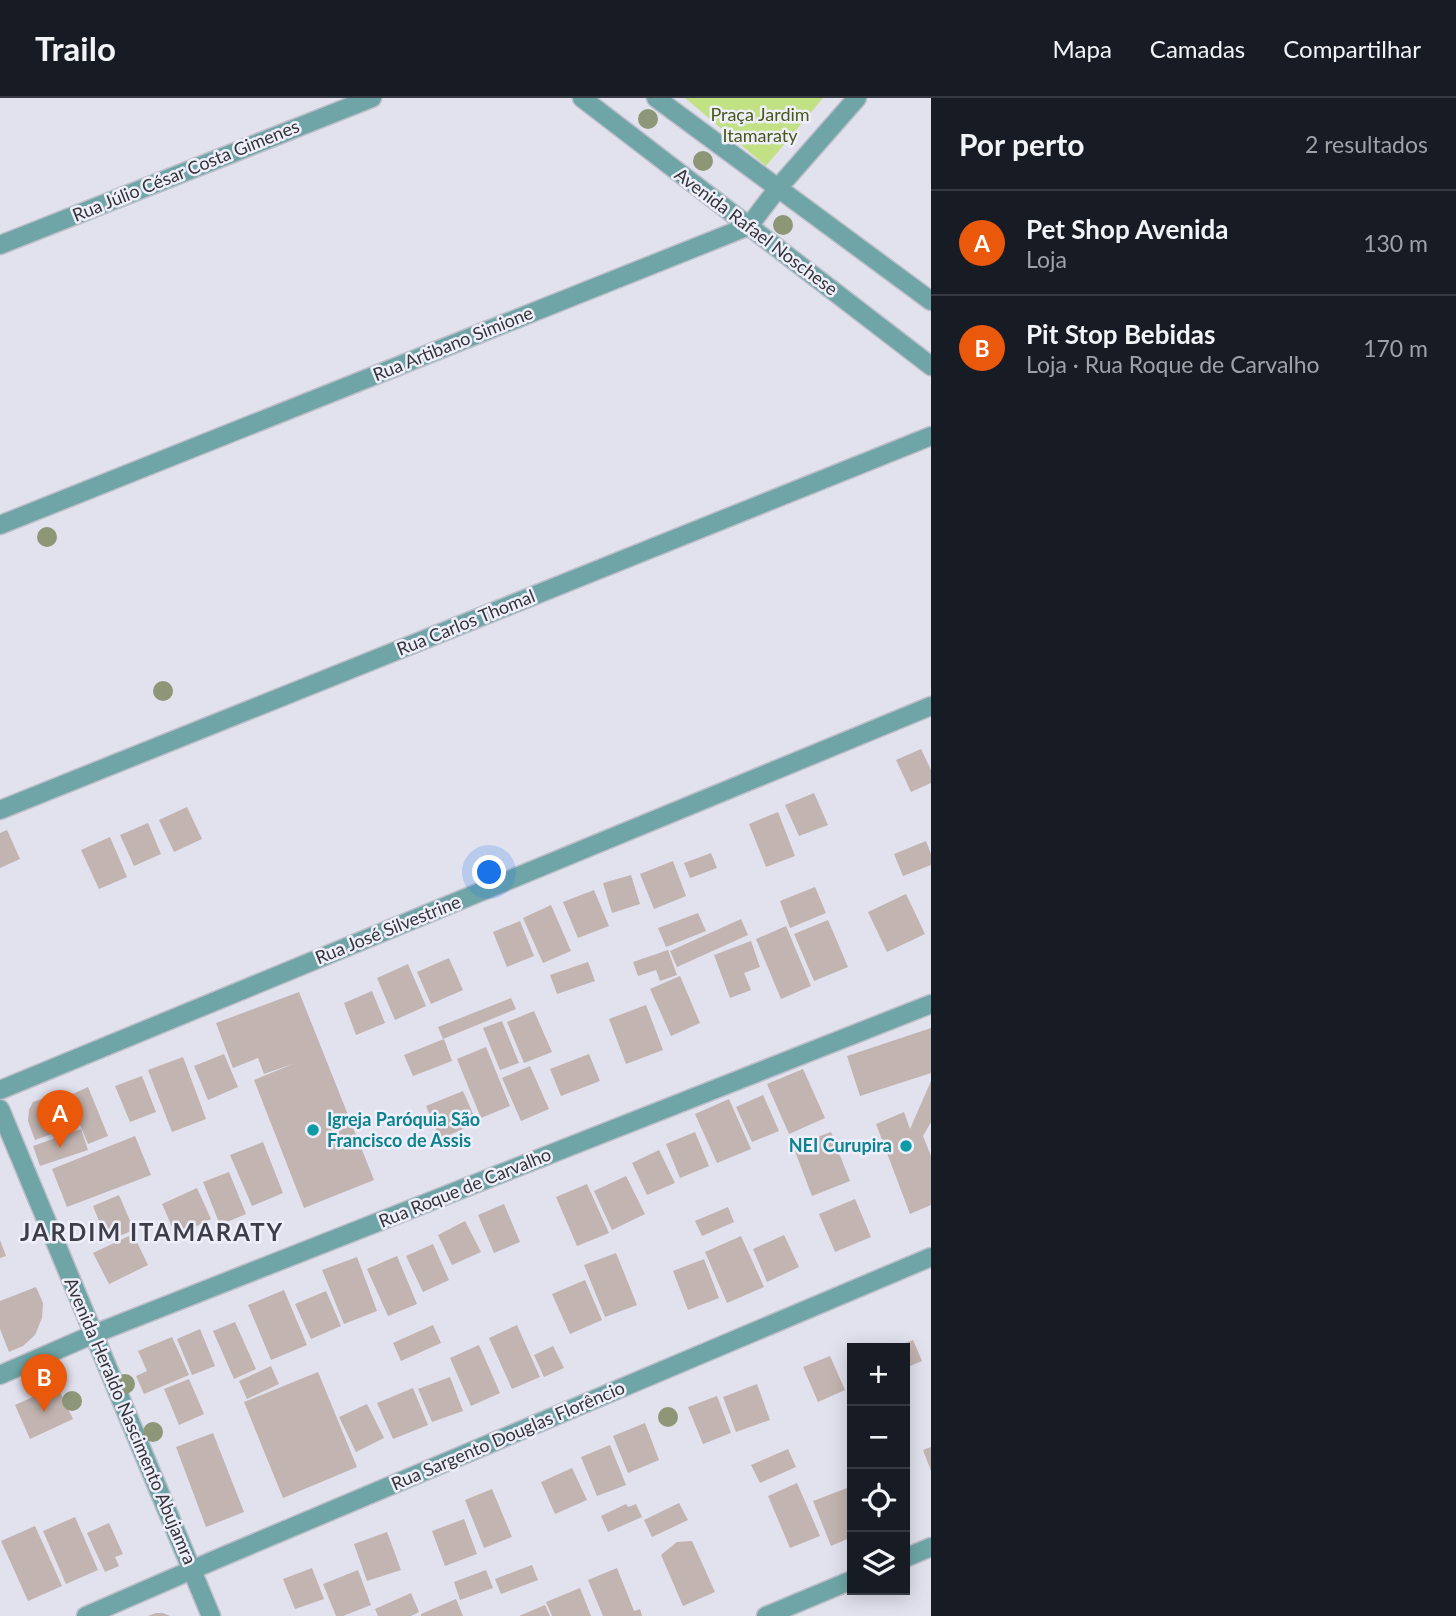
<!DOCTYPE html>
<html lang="pt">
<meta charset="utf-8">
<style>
:root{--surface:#171b24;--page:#20242c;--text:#f1f3f6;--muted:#9ea1a6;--line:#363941;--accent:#ea580c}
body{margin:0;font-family:Lato,sans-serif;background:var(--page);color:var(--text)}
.controls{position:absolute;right:21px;bottom:21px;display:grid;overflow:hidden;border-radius:0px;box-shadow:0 4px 18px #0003}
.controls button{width:63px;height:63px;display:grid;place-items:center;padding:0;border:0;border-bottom:2px solid var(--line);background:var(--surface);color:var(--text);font:35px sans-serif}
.you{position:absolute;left:490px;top:775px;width:24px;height:24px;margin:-18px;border:5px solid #fff;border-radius:50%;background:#1a73e8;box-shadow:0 0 0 10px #1a73e833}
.badge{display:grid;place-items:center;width:46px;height:46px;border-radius:50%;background:var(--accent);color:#fff;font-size:23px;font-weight:700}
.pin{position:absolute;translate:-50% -58px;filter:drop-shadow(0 2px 4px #0008)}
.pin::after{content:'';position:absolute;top:37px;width:24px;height:21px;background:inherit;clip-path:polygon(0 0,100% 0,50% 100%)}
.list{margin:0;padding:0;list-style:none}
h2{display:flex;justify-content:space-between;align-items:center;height:91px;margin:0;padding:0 28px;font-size:30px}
h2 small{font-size:23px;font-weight:400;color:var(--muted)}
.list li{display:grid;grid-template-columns:46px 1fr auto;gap:21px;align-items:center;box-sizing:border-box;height:105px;padding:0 28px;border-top:2px solid var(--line)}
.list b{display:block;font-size:26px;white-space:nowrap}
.list p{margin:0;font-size:23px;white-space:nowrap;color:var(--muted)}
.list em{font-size:23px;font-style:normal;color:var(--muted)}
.icon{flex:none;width:38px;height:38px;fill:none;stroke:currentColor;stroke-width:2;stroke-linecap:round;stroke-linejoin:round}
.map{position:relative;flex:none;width:931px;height:1518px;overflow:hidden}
header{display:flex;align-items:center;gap:42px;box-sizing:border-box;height:98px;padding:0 35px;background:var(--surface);border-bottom:2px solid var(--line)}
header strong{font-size:33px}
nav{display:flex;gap:38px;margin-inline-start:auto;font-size:24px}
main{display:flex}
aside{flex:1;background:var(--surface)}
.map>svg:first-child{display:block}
.green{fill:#c2e084}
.building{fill:#c2b4b0}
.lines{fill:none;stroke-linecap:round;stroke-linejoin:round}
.street-casing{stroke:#bebfca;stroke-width:21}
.street{stroke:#6fa5a6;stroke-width:18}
.tree{fill:#8d9778}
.culture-dot{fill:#0f9aa8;stroke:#eeeffb;stroke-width:2.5}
.labels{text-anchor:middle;stroke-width:5;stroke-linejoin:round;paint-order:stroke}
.park-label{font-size:18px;fill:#485a18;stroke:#eeeffb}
.street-label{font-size:18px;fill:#343439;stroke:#eeeffb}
.culture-label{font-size:18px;font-weight:bold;fill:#0d838f;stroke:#eeeffb;text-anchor:start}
.district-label{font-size:24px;font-weight:bold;letter-spacing:2px;fill:#3d3e47;stroke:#eeeffb}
</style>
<header>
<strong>Trailo</strong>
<nav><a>Mapa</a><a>Camadas</a><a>Compartilhar</a></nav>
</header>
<main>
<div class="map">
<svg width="931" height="1518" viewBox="0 0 931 1518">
<rect width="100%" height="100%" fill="#e1e2ee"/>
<path class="green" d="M685,0H823L766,68Z"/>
<g class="building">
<path d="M921,651L931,672V685L911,694L896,662Z"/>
<path d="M814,695L828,727L799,738L785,707Z"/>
<path d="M187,709L202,741L174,754L159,722Z"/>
<path d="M778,714L795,758L766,769L749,726Z"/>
<path d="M148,725L161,756L134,768L120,737Z"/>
<path d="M7,732L20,761L0,770V735Z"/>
<path d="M110,739L127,779L99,791L81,752Z"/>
<path d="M926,743L931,756V767L903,778L894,756Z"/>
<path d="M711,755L717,770L690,780L684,765Z"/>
<path d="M673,763L686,798L654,811L640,776Z"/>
<path d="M631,777L640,806L612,815L603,785Z"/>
<path d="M815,789L826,815L790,830L780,803Z"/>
<path d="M594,792L609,828L578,840L563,804Z"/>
<path d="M906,796L925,836L887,854L868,814Z"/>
<path d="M551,807L571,853L543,865L523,820Z"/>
<path d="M698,815L706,833L666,849L658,830Z"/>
<path d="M741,821L748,837L677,869L670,853Z"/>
<path d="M828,822L848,869L814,883L794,836Z"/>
<path d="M520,823L534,858L507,869L493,834Z"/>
<path d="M786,828L811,888L781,901L756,841Z"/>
<path d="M751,843L760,869L744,875L751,892L730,900L714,857Z"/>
<path d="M668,852L677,877L660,883L656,872L638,878L633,864Z"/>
<path d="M449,860L463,892L431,906L417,874Z"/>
<path d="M588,864L595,883L557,896L550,877Z"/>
<path d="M408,866L426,908L395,922L377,880Z"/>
<path d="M680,878L700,925L671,938L650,891Z"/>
<path d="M372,893L385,925L356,937L344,905Z"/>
<path d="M299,894L374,1082L304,1110L254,982L295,965L264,976L258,960L233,970L216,925Z"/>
<path d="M511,900L516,911L443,941L438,929Z"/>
<path d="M646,907L663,952L626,966L609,921Z"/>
<path d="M534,913L552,954L524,965L507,924Z"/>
<path d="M502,923L519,965L500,972L483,930Z"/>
<path d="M931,930V975L860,998L847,958Z"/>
<path d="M444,941L452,963L413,978L404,957Z"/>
<path d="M486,949L510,1008L481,1020L457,961Z"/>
<path d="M224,956L238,989L208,1002L194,968Z"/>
<path d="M589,956L600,983L561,998L550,971Z"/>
<path d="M183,959L206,1021L172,1034L148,972Z"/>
<path d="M530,968L549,1011L521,1023L502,980Z"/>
<path d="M803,971L825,1020L789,1036L767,986Z"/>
<path d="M142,978L156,1014L130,1024L115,988Z"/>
<path d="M931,983V1024L923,1038L931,1058V1107L910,1116L876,1026L904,1014L910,1031Z"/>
<path d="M88,989L108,1038L88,1046L68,998Z"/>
<path d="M463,993L477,1025L440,1041L426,1008Z"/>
<path d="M59,995L71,1029L35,1042L28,1023L29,1012L33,1004Z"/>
<path d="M763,997L779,1033L752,1044L736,1009Z"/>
<path d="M729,1001L751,1051L717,1065L695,1016Z"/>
<path d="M81,1031L88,1052L40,1068L33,1048Z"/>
<path d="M695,1034L709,1068L680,1080L666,1046Z"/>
<path d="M831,1034L850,1083L812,1098L793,1048Z"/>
<path d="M135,1038L151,1077L67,1109L52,1071Z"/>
<path d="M263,1044L283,1095L252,1108L230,1057Z"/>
<path d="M659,1052L675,1085L647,1097L632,1065Z"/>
<path d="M229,1074L246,1116L220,1127L203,1084Z"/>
<path d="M626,1078L645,1116L612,1132L594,1093Z"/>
<path d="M587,1086L609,1135L577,1148L556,1099Z"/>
<path d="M197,1090L211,1121L176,1138L162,1106Z"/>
<path d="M119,1097L134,1132L107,1143L93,1108Z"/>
<path d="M855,1101L871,1139L835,1154L819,1116Z"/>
<path d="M504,1106L520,1144L494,1155L478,1117Z"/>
<path d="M728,1109L734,1124L702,1138L695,1123Z"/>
<path d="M465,1123L481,1154L452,1167L438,1137Z"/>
<path d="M133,1136L148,1167L109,1186L93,1155Z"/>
<path d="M784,1137L799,1169L767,1184L753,1151Z"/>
<path d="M741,1138L764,1189L727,1205L705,1154Z"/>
<path d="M0,1142L6,1158L0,1160Z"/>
<path d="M433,1146L449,1182L423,1194L406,1158Z"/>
<path d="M616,1155L637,1207L605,1219L584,1167Z"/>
<path d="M397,1158L417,1206L388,1218L367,1171Z"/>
<path d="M357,1159L377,1213L344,1226L322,1172Z"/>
<path d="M704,1161L719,1200L688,1212L673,1173Z"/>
<path d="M585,1182L602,1222L570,1236L552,1196Z"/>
<path d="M36,1189L43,1205L42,1220L35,1237L23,1248L9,1254L0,1231V1203Z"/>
<path d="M284,1192L307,1247L271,1262L248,1207Z"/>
<path d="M326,1193L341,1228L311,1241L295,1206Z"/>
<path d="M235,1224L256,1271L234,1281L213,1233Z"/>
<path d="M433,1227L441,1245L401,1263L393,1245Z"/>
<path d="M517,1227L540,1279L512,1291L489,1240Z"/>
<path d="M200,1231L215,1268L192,1277L177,1241Z"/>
<path d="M172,1239L189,1277L144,1296L136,1278L147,1273L138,1253Z"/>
<path d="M913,1242L922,1263L905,1270V1250H893Z"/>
<path d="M479,1247L500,1295L471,1308L450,1260Z"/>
<path d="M553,1248L564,1270L544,1279L534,1257Z"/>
<path d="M830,1258L845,1292L818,1304L803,1269Z"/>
<path d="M271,1268L279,1286L247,1301L239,1283Z"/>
<path d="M318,1274L357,1369L283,1400L244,1304Z"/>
<path d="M450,1279L463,1313L432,1324L418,1291Z"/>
<path d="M189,1281L204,1316L179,1327L164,1291Z"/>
<path d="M757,1286L770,1322L736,1334L723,1299Z"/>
<path d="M57,1288L73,1321L30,1341L15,1307Z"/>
<path d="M413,1290L428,1327L393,1341L377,1305Z"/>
<path d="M717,1298L731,1335L703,1346L688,1309Z"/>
<path d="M367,1306L384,1340L356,1354L339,1319Z"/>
<path d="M645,1325L659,1362L628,1375L613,1338Z"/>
<path d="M213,1335L244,1414L206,1429L176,1349Z"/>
<path d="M610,1347L626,1387L597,1398L581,1359Z"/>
<path d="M931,1349V1373L923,1352Z"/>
<path d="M788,1351L796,1369L760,1385L751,1367Z"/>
<path d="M572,1370L587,1402L555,1416L541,1384Z"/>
<path d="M797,1385L820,1438L790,1450L768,1398Z"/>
<path d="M847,1390L852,1404V1439L831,1448L813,1403Z"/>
<path d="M492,1391L512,1439L484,1450L465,1402Z"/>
<path d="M679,1405L688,1422L652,1439L644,1422Z"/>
<path d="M626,1406L628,1409L636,1406L642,1419L608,1434L601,1418Z"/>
<path d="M75,1419L98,1472L66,1486L43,1433Z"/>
<path d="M464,1421L477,1456L445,1468L432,1433Z"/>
<path d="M109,1425L123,1456L115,1459L119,1468L105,1474L87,1435Z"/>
<path d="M35,1428L62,1488L28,1503L1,1443Z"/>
<path d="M387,1434L401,1472L367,1483L354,1446Z"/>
<path d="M692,1443L715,1494L683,1508L661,1457L677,1444Z"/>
<path d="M532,1467L538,1482L501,1496L495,1481Z"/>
<path d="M312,1470L324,1501L295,1511L283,1481Z"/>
<path d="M617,1470L634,1513L640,1511L642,1518H603L588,1482Z"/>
<path d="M358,1472L371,1507L343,1518H336L323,1486Z"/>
<path d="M486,1472L493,1490L460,1502L454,1484Z"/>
<path d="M580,1490L591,1518H552L546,1504Z"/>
<path d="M411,1495L419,1514L411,1518H378L375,1511Z"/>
<path d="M456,1501L463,1518H421V1516Z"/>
<path d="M545,1507L550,1518H519Z"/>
<path d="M156,1515H163L170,1518H148Z"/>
</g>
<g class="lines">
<defs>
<g id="street">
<path d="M582,0L931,268"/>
<path d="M656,0L931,203"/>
<path d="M0,147L372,0"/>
<path d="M0,427L749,128L778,90L857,0"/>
<path d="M0,712L931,338"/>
<path d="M0,992L931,608"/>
<path d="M0,1011L211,1518"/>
<path d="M0,1277L94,1236L931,906"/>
<path d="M905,1460L931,1449"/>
<path d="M86,1518L217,1461L931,1159"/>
<path d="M766,1518L852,1482"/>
</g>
</defs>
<use href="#street" class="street-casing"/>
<use href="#street" class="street"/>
</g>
<g class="tree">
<circle cx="648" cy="21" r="10"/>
<circle cx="703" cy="63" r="10"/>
<circle cx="783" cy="127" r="10"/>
<circle cx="47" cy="439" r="10"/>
<circle cx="163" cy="593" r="10"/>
<circle cx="125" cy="1286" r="10"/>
<circle cx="72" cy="1303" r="10"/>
<circle cx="668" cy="1319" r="10"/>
<circle cx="153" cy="1334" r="10"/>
</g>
<g class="culture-dot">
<circle cx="313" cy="1032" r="7"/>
<circle cx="906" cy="1048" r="7"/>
</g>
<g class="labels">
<g class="park-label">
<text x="760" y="23">Praça Jardim<tspan x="760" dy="21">Itamaraty</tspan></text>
</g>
<g class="street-label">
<text transform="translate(186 73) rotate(-22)" y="6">Rua Júlio César Costa Gimenes</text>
<text transform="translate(756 134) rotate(37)" y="6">Avenida Rafael Noschese</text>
<text transform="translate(453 246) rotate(-22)" y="6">Rua Artibano Simione</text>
<text transform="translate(466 525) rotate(-22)" y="6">Rua Carlos Thomal</text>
<text transform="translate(388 832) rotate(-22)" y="6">Rua José Silvestrine</text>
<text transform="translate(465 1090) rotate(-22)" y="6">Rua Roque de Carvalho</text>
<text transform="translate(130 1323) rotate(67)" y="6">Avenida Heraldo Nascimento Abujamra</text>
<text transform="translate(508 1338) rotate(-23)" y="6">Rua Sargento Douglas Florêncio</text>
</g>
<g class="culture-label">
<text x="327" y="1028">Igreja Paróquia São<tspan x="327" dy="21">Francisco de Assis</tspan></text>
<text x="892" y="1054" text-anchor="end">NEI Curupira</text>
</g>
<g class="district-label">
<text x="152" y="1143">JARDIM ITAMARATY</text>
</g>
</g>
</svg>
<div class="controls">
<button>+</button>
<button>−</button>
<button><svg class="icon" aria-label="locate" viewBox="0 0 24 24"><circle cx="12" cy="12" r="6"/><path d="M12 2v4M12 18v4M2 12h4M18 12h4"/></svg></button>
<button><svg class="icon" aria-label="layers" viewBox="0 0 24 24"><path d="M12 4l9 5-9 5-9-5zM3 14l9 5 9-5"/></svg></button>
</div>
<div class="you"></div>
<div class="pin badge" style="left:60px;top:1050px">A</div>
<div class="pin badge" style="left:44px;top:1314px">B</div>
</div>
<aside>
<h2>Por perto<small>2 resultados</small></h2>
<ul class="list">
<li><span class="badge">A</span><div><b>Pet Shop Avenida</b><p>Loja</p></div><em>130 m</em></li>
<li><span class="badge">B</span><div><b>Pit Stop Bebidas</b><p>Loja · Rua Roque de Carvalho</p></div><em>170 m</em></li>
</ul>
</aside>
</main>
